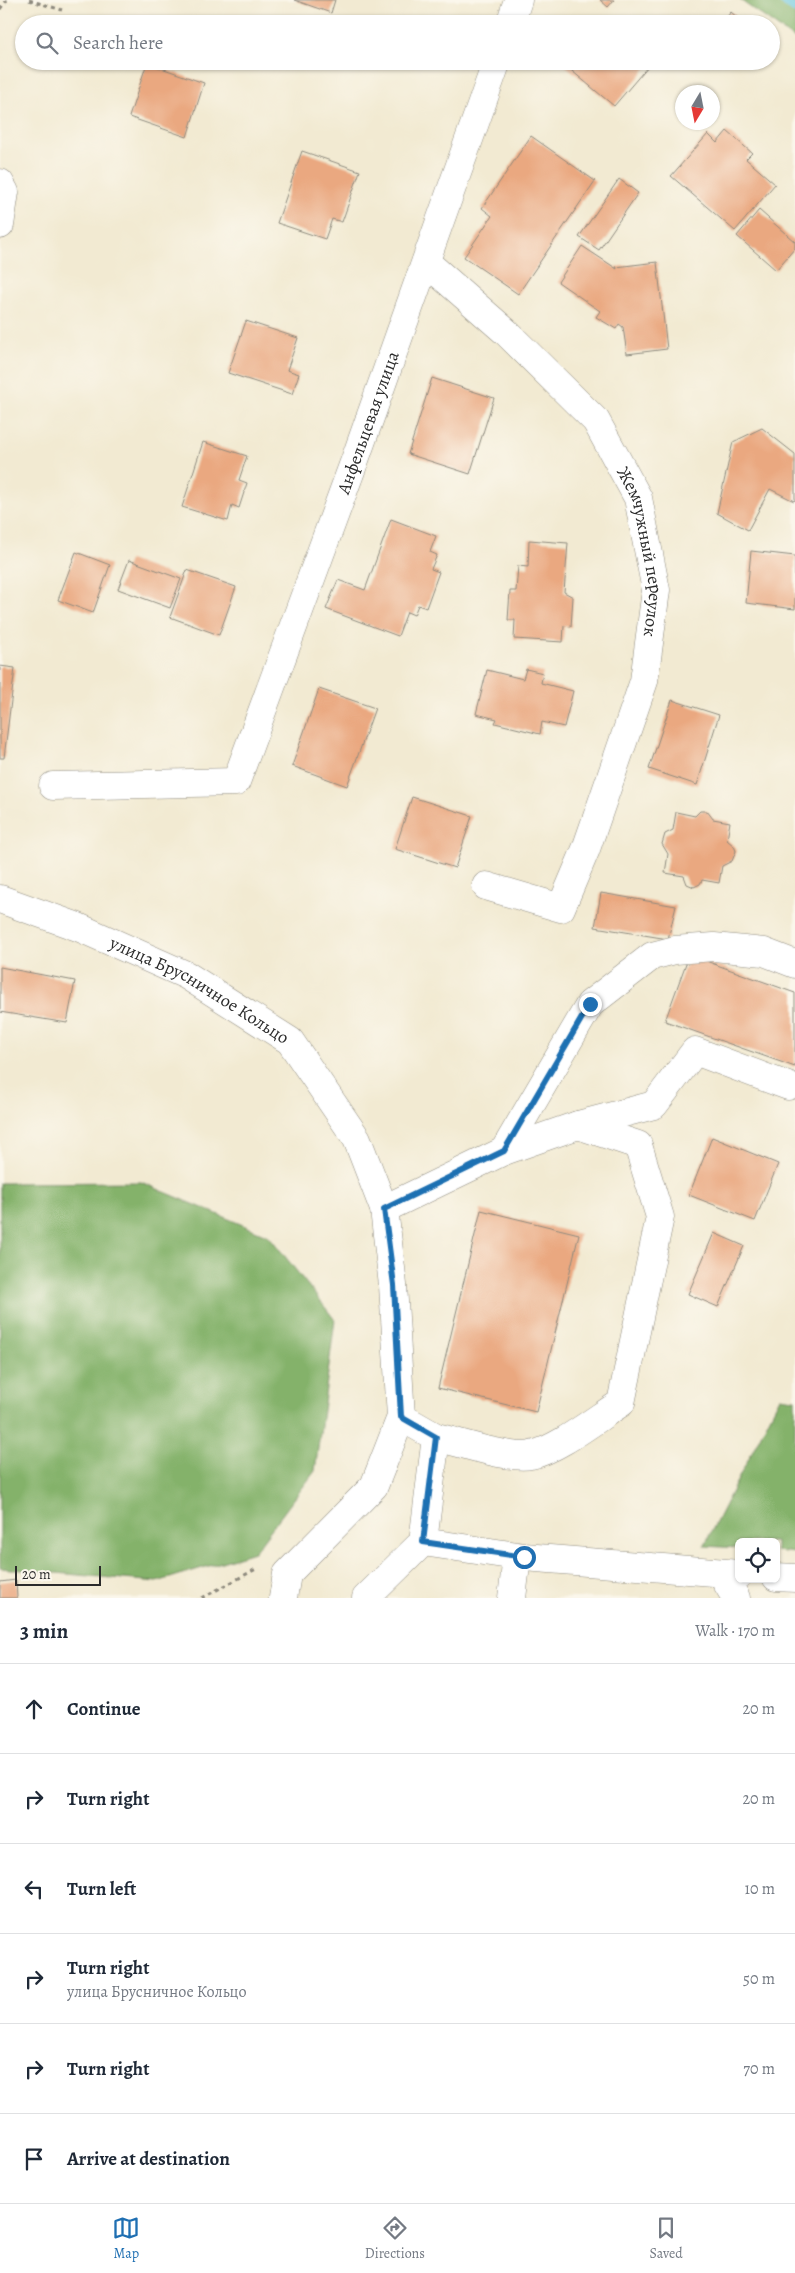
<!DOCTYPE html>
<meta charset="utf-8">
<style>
:root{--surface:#fff;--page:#f6f6f7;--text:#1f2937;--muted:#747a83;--line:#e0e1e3;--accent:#1f6fb2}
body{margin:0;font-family:Alegreya,serif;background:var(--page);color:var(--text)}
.controls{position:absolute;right:15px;bottom:15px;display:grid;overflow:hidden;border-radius:8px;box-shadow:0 1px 4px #0004}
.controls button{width:45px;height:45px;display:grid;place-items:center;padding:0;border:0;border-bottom:1px solid var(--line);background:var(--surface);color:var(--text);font:25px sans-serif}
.compass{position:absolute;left:675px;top:85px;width:45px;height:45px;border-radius:50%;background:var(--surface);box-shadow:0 1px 4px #0004;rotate:190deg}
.scale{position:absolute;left:15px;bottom:12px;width:86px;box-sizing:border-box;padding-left:5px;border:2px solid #2b2b2b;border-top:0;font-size:14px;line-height:18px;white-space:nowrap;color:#2b2b2b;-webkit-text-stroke:4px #fbf7ec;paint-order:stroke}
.stop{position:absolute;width:15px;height:15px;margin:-11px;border:4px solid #1f6fb2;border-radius:50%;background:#fff}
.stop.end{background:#1f6fb2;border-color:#fff;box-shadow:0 1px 5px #0008}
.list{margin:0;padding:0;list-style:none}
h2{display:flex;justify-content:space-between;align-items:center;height:65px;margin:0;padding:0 20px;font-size:21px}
h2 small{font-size:16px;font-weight:400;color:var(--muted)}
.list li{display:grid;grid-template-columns:32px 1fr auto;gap:15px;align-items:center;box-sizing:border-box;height:90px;padding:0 20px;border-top:1px solid var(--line)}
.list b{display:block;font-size:19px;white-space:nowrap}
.list p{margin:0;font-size:16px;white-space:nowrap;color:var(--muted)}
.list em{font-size:16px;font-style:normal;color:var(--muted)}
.icon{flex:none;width:28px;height:28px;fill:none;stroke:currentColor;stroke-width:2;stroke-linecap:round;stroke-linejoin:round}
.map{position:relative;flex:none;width:795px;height:1598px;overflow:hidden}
.search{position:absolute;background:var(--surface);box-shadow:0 1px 4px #0004;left:15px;right:15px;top:15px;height:55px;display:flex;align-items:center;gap:12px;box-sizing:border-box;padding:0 18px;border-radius:28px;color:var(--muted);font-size:19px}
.sheet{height:605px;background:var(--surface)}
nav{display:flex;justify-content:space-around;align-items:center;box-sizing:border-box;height:70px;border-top:1px solid var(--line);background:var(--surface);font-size:14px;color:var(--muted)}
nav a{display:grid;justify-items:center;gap:2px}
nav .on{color:var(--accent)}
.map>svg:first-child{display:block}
.forest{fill:#84b26a;stroke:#586e4a}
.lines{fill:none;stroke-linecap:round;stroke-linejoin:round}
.stream{stroke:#61c4df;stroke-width:9}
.building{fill:#eaa880}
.minor-casing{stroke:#8e8a7e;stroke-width:29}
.path{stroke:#8e8a7e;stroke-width:3;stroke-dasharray:4 4;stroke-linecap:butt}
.minor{stroke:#fff;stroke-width:28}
.route{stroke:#1f6fb2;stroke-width:6}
.labels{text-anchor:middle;stroke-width:4;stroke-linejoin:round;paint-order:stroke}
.street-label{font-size:18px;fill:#2b2b2b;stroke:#fbf7ec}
</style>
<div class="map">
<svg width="795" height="1598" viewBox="0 0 795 1598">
<rect width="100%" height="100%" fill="#fbf7ec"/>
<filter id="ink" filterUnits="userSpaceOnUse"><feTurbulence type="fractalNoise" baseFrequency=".02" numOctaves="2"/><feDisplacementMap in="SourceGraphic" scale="10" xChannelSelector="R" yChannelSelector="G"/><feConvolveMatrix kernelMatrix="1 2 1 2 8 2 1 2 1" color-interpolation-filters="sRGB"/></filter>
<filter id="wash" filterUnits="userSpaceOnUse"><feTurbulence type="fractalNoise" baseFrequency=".0096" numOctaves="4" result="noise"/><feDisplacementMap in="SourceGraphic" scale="20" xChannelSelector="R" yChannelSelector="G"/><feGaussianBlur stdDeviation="1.12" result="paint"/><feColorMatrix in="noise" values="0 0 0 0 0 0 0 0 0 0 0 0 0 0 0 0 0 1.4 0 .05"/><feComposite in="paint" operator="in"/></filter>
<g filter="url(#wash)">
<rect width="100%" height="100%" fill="#f2ead2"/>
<g class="forest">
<path d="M740,0H795V39Z"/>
<path d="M141,1182L269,1236L335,1320L315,1471L254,1552L157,1582L0,1568V1183Z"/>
<path d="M780,1397L795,1399V1553L776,1551V1542H739V1548L704,1546Z"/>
</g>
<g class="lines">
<path class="stream" d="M782,0L795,9"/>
</g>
<g id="blocks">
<g class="building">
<path d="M294,0H335L331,13Z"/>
<path d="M600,0H614L608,7Z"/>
<path d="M731,12L745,24H721Z"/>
<path d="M560,61H644L649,65L614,106Z"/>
<path d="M147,63L204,83L187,137L129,117Z"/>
<path d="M727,131L752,153L746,159L775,184L735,231L671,176L708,134L717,143Z"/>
<path d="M531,136L595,181L518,294L464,257L492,216L482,208Z"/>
<path d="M302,151L360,171L342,222L332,219L325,239L277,223Z"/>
<path d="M619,179L638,193L599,250L579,237Z"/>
<path d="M759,210L795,242V248L776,270L737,236Z"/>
<path d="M582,246L617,269L616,267L657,262L667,349L627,354L623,327L619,324L616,329L596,317L600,311L558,282Z"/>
<path d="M246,321L298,338L287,370L299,374L292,394L228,373Z"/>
<path d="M432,378L494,398L470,474L408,454Z"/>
<path d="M762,428L795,454V500L794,501L770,489L748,530L717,513L733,442Z"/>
<path d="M203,442L247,456L239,480L247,483L239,508L232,505L228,521L182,507Z"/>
<path d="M391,519L436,536L430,552L437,555L431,569L439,572L426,608L418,605L414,615L407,612L398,636L326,609L338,580L365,590Z"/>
<path d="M529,540L568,543L564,592L573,597L571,627L564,626L563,642L514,639L515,620H508L510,591H516L518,566L528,567Z"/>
<path d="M751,551L795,556V609L746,603Z"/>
<path d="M76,552L110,565L93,613L58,600Z"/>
<path d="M129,560L181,579L170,608L118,589Z"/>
<path d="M187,570L236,587L219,635L170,617Z"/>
<path d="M0,666L15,668L4,758H0Z"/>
<path d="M526,669L543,673L541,683L573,691L564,727L542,722L540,734L495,723L497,719L476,714L487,670L523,679Z"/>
<path d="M319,689L375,708L347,786L292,766Z"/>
<path d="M672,700L719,715L697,785L649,769Z"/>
<path d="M412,797L472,816L455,868L395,849Z"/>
<path d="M700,811H707L713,819L730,822L727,840L734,846L736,851L732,861L722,866L719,883L702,880L700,884L694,887L687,884L684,876L665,873L668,854L662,844L665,834L673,830L676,812L695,816Z"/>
<path d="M601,893L676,906L668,939L595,927Z"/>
<path d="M689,955L795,993V1067L665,1021Z"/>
<path d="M0,967L75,981L67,1023L0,1012Z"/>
<path d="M712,1137L778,1164L755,1221L689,1195Z"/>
<path d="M481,1210L579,1234L536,1412L438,1388Z"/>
<path d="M714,1233L744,1246L718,1307L688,1294Z"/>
<path d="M16,1580L17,1598H0V1582Z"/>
</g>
</g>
</g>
<g filter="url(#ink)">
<use href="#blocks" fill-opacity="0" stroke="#8e8a7e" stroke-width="1"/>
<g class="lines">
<defs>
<g id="minor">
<path d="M510,24L518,0"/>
<path d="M0,183L5,192L0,225"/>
<path id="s1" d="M426,262L506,332L596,421L638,498L656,590L644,681L586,849L561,908L486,886"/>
<path id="s2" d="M53,786L236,782L356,457L497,61"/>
<path id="s3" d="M0,899L78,927L186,975L290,1041L357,1139L384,1209L393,1285L401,1417L374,1486L287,1574L283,1598"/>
<path d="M578,1125L654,1105L695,1051L788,1086"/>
<path d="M504,1151L590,1004L652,956L675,950L714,947L764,952L795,964"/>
<path d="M384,1209L504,1151L578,1125L638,1145L660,1217L621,1403C597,1418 557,1450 531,1455C510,1460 459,1442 436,1437"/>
<path d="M401,1417L436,1437L423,1542L524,1557L739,1574"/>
<path d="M721,1573L736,1598"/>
<path d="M776,1577L795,1578"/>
<path d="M366,1598L423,1542"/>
<path d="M512,1598L517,1557"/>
</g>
</defs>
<use href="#minor" class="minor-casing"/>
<g class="path">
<path d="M29,0L62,10"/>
<path d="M0,9L7,0"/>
<path d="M202,1598L256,1569"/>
</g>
<use href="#minor" class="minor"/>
</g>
</g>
<g class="lines" filter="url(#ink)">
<path class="route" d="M524,1557L423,1542L436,1437L401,1417L394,1285L384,1209L504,1151L590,1004"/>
</g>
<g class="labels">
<g class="street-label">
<text dy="6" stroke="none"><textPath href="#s2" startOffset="566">Анфельцевая улица</textPath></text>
<text dy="6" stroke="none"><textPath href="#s1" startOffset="374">Жемчужный переулок</textPath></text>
<text dy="6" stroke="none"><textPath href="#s3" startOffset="220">улица Брусничное Кольцо</textPath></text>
</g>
</g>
</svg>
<div class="controls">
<button><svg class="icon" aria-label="locate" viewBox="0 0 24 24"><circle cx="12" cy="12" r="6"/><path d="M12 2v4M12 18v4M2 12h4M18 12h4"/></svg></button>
</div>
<svg class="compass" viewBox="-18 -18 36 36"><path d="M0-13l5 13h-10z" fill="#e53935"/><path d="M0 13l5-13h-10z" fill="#747a83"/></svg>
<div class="scale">20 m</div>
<div class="stop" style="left:524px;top:1557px"></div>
<div class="stop end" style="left:590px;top:1004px"></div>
<div class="search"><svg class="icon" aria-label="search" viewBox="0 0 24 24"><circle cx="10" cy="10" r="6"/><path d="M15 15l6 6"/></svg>Search here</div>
</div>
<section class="sheet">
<h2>3 min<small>Walk · 170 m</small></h2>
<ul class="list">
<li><svg class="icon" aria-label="ahead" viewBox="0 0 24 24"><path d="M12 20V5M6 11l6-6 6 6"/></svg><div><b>Continue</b></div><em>20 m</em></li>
<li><svg class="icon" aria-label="right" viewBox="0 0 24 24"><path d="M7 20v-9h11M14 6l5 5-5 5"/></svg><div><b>Turn right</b></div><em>20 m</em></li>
<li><svg class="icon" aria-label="left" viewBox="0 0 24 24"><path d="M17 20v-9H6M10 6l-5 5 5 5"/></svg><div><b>Turn left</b></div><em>10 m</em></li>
<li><svg class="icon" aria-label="right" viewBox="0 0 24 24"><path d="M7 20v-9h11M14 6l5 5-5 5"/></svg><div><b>Turn right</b><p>улица Брусничное Кольцо</p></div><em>50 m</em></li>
<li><svg class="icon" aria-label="right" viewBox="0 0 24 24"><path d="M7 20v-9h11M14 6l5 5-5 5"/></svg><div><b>Turn right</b></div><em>70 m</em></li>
<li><svg class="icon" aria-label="arrive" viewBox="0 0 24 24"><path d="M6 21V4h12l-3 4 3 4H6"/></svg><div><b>Arrive at destination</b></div></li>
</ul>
</section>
<nav>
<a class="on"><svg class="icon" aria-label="map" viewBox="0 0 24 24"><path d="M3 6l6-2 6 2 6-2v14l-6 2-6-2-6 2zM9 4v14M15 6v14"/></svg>Map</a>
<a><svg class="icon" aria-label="directions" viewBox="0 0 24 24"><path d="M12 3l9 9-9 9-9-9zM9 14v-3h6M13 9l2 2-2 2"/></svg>Directions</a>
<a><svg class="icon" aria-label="saved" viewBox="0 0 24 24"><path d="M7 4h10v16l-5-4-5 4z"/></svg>Saved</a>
</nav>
